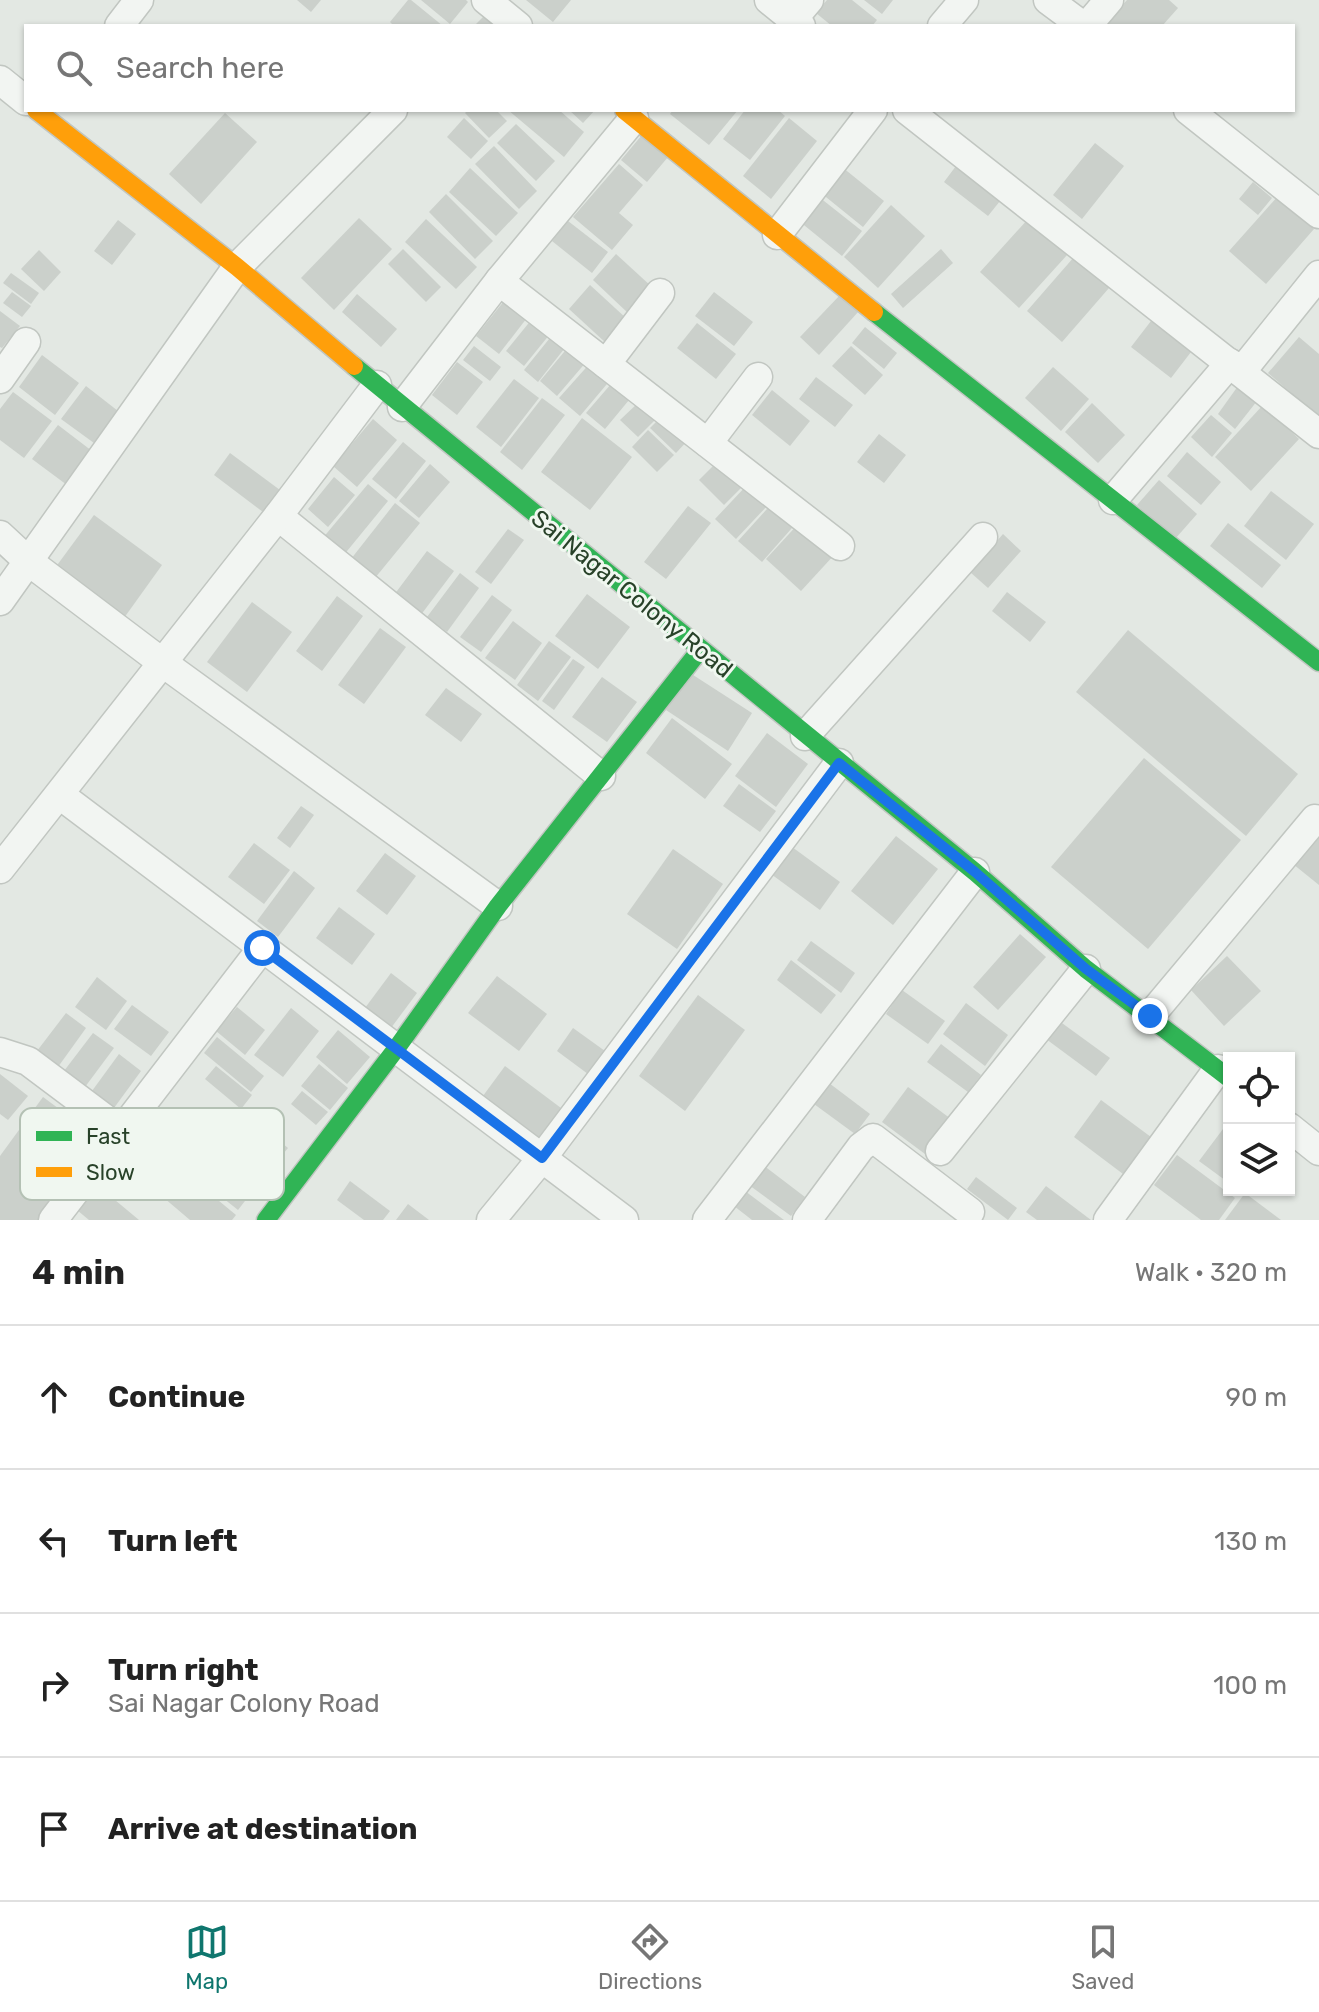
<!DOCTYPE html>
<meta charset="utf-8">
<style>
:root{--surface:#fff;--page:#f6f6f6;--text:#222;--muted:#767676;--line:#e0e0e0;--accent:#0f766e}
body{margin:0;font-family:Rubik,sans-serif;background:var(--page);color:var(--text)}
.controls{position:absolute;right:24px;bottom:24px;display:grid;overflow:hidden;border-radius:0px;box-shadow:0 2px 6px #0004}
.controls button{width:72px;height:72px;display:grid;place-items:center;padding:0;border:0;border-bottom:2px solid var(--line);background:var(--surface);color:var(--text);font:40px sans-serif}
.stop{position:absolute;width:24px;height:24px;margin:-18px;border:6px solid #1a73e8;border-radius:50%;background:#fff}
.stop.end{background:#1a73e8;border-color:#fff;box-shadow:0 2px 8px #0008}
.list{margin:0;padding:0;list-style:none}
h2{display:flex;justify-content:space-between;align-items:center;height:104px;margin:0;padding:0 32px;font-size:34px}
h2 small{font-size:26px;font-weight:400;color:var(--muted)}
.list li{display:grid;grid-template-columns:52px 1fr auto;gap:24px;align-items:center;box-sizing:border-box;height:144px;padding:0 32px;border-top:2px solid var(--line)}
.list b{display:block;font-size:30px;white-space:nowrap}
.list p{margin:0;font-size:26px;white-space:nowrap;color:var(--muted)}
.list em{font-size:26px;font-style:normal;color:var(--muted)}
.icon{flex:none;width:44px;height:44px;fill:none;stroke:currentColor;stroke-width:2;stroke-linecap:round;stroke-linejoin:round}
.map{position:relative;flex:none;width:1319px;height:1220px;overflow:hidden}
.search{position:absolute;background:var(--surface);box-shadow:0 2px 6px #0004;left:24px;right:24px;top:24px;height:88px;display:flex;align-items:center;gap:20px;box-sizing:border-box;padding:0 28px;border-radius:0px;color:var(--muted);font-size:30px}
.sheet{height:680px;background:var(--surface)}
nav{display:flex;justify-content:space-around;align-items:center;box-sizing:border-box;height:112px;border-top:2px solid var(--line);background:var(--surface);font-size:22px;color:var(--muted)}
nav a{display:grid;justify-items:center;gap:4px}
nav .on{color:var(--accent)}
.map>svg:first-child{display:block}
.building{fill:#cbd0cb}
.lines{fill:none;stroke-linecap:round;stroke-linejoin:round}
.street-casing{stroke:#c1c6c1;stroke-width:31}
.fast-casing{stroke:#c1c6c1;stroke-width:21}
.slow-casing{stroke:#c1c6c1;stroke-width:21}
.street{stroke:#f2f5f2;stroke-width:28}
.fast{stroke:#30b455;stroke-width:18}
.slow{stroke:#ff9f0a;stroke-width:18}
.route{stroke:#1a73e8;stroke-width:10}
.labels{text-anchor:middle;stroke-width:6;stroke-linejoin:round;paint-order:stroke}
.street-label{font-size:24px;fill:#284229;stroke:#f0f7f0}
.key{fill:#f0f7f0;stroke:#b4c1b4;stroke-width:2}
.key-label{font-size:22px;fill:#284229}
</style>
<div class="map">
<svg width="1319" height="1220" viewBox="0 0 1319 1220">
<rect width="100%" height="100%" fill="#e3e8e3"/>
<g class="building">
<path d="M297,0H321L311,12Z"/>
<path d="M408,0H411L443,26H394L390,22Z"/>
<path d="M421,0H466L468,2L450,24Z"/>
<path d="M526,0H571L553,22Z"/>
<path d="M827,0H852L877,20L872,26H832L816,13Z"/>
<path d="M864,0H893L882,14Z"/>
<path d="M1127,0H1169L1178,8L1162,26H1111L1107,23Z"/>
<path d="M488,12L502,26H474Z"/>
<path d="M468,110H496L507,121L489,138L465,113Z"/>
<path d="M508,110H559L584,132L564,157Z"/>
<path d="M569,110H595L583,123Z"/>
<path d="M673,110H738L709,145L670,114Z"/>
<path d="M745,110H778L785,116L750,160L723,139Z"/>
<path d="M225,113L257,142L201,204L169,174Z"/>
<path d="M464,118L488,141L471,159L447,137Z"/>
<path d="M789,118L817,141L771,199L743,176Z"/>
<path d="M516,124L555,161L536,181L497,143Z"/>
<path d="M642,135L668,157L647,182L621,160Z"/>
<path d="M1095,143L1124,166L1082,219L1053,195Z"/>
<path d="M494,146L537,191L519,209L475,164Z"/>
<path d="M619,164L643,185L619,213L633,225L612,250L573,217Z"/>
<path d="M956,166L1000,201L988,216L944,182Z"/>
<path d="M842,167L884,201L863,227L821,193Z"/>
<path d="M470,168L518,213L496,236L449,192Z"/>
<path d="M1253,182L1272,198L1258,215L1239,199Z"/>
<path d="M446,194L493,241L475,259L429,212Z"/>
<path d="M1278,196L1314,229L1266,284L1229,251Z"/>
<path d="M819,197L862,231L842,256L799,221Z"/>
<path d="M891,205L925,236L878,288L844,257Z"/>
<path d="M359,218L392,249L334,310L301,278Z"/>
<path d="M1029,218L1068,254L1019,308L980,272Z"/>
<path d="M426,219L477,267L456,289L405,242Z"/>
<path d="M118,220L136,234L112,265L94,251Z"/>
<path d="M568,221L608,252L592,273L552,241Z"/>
<path d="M403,249L441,287L426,302L388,264Z"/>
<path d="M941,249L953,263L903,308L891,294Z"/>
<path d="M39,250L61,272L44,291L21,269Z"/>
<path d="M616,254L652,287L628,313L593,280Z"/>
<path d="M1074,257L1109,288L1062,342L1027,311Z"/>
<path d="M11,273L39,293L31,304L3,283Z"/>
<path d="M590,285L627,319L606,343L569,309Z"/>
<path d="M12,292L31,306L22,317L3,303Z"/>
<path d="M714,292L753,322L734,346L695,316Z"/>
<path d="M357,294L397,329L381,347L342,312Z"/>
<path d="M841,294L859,311L819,355L800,337Z"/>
<path d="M508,296L530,314L499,354L476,336Z"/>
<path d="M0,311L20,326L2,348L0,347Z"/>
<path d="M532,319L550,334L524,366L506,351Z"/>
<path d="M1151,321L1191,352L1171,378L1131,347Z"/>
<path d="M697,323L736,354L716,379L677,348Z"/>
<path d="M865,327L897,353L884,369L852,343Z"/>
<path d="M554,333L568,344L538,382L524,370Z"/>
<path d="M1299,337L1319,354V417L1268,373Z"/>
<path d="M474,346L501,367L490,381L463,360Z"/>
<path d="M569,346L587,361L557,396L540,381Z"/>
<path d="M851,346L883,375L865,395L832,366Z"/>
<path d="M42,355L79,383L55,415L19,387Z"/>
<path d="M592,361L612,378L580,416L559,398Z"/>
<path d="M457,362L483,382L457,415L432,395Z"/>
<path d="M1053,367L1089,399L1061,431L1025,398Z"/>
<path d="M816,377L853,405L835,427L799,399Z"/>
<path d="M514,379L539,398L501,447L476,427Z"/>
<path d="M611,384L629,400L605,429L586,413Z"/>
<path d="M86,386L118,411L94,443L61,419Z"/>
<path d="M1238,386L1257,401L1235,429L1218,414Z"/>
<path d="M772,390L810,421L790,446L752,415Z"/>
<path d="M13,392L52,421L24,458L0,440V409Z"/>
<path d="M542,398L565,415L522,470L500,452Z"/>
<path d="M639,402L656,419L638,437L620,420Z"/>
<path d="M1092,403L1125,435L1098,463L1065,432Z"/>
<path d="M1263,405L1299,439L1251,491L1215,457Z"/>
<path d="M663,415L689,439L676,453L650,428Z"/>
<path d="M1211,415L1232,433L1212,457L1191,437Z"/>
<path d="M582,418L632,457L590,510L541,472Z"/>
<path d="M373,419L397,440L357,487L333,466Z"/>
<path d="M58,425L92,451L67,485L32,459Z"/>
<path d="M648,430L674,455L657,472L632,447Z"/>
<path d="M879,434L906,455L884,483L857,462Z"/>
<path d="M403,442L426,461L396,499L372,479Z"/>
<path d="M1187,452L1221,482L1201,505L1167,476Z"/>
<path d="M230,453L280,490L263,512L214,475Z"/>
<path d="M719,460L744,485L724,505L699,480Z"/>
<path d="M430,464L450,482L419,518L399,501Z"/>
<path d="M334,477L355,495L328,527L308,509Z"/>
<path d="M1159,480L1197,514L1175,539L1137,505Z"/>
<path d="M368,484L388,501L343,556L322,539Z"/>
<path d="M747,485L768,505L736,539L715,519Z"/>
<path d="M1271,491L1314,524L1286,560L1244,526Z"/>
<path d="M776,499L799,520L762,562L738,541Z"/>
<path d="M395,503L420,523L375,578L351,559Z"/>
<path d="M688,506L711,523L666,579L644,562Z"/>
<path d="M94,515L162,565L124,618L55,568Z"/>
<path d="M800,522L835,554L801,591L766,559Z"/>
<path d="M1228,523L1281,565L1262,588L1210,546Z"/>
<path d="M508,529L524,540L491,584L475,572Z"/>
<path d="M1003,534L1021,551L988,588L970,572Z"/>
<path d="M427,551L454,571L420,616L394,595Z"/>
<path d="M460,573L479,588L447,632L427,617Z"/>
<path d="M1007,592L1046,622L1030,642L992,611Z"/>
<path d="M587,594L630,627L598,669L555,636Z"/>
<path d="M492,595L512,610L481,652L460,637Z"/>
<path d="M337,596L363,616L322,671L296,651Z"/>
<path d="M252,602L292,632L247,692L207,662Z"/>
<path d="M513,621L542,643L515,680L485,658Z"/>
<path d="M380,628L406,647L364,704L338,685Z"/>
<path d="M1128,630L1298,774L1246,836L1076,692Z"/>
<path d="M549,641L571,657L538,701L517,685Z"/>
<path d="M573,659L585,667L554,710L542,701Z"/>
<path d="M690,673L752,713L728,751L666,710Z"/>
<path d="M602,677L637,702L607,742L572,717Z"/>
<path d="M446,688L482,714L461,742L425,715Z"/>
<path d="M672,718L732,764L705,799L646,753Z"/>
<path d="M767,733L808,764L776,807L735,776Z"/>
<path d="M1144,758L1241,840L1148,949L1051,867Z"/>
<path d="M739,784L776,811L760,832L723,806Z"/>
<path d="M301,806L314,815L290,848L277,838Z"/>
<path d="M1319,831V885L1293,864Z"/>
<path d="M896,836L938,869L893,925L851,891Z"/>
<path d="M254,843L290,870L264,904L228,877Z"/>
<path d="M792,847L840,882L820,910L771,874Z"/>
<path d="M673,849L723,884L677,949L627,914Z"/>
<path d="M385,853L416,876L387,915L356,891Z"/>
<path d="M294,871L315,888L278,937L257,921Z"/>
<path d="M339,907L375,934L352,965L316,938Z"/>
<path d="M1020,934L1046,957L998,1010L973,987Z"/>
<path d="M811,941L855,973L841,993L797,960Z"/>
<path d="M1227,956L1261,991L1224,1026L1191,990Z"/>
<path d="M791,960L836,995L821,1014L777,980Z"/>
<path d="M391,973L417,993L391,1028L365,1008Z"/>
<path d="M497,976L547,1014L519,1051L468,1013Z"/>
<path d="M97,977L127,1001L106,1030L75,1007Z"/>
<path d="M902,990L945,1021L928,1044L886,1014Z"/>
<path d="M698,995L745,1030L685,1111L639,1076Z"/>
<path d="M966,1003L1008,1035L985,1066L943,1034Z"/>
<path d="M132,1005L169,1032L151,1056L114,1029Z"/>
<path d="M237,1007L265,1030L245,1055L216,1031Z"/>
<path d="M291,1008L319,1031L283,1077L254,1055Z"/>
<path d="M66,1013L86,1028L58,1067L37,1051Z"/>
<path d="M1055,1018L1110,1058L1096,1076L1042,1036Z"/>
<path d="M573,1028L605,1051L588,1074L557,1051Z"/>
<path d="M338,1030L370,1057L347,1084L316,1057Z"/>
<path d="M93,1033L114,1048L85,1087L64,1071Z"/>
<path d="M217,1037L264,1076L251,1092L204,1053Z"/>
<path d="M941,1044L981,1075L968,1092L927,1062Z"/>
<path d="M119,1054L141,1071L114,1108L92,1091Z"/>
<path d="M319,1064L348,1088L330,1110L301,1086Z"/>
<path d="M216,1066L252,1095L241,1109L205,1079Z"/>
<path d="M505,1066L561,1108L536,1142L480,1100Z"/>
<path d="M0,1074L28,1096L8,1120L0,1114Z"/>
<path d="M829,1083L870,1114L855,1134L814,1104Z"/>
<path d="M908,1087L951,1119L925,1154L882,1122Z"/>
<path d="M302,1091L328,1112L316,1125L291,1104Z"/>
<path d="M43,1097L101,1140L42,1220H0V1156Z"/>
<path d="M1101,1100L1155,1140L1127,1177L1074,1137Z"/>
<path d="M243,1111L288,1148L263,1178L218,1140Z"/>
<path d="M1229,1121V1183L1199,1161Z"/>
<path d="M200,1136L259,1183L238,1210L179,1163Z"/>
<path d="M1177,1155L1235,1198L1219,1220H1201L1154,1185Z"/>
<path d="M763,1165L805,1197L791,1216L749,1185Z"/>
<path d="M178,1167L236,1215L232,1220H190L157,1192Z"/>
<path d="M976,1177L1017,1208L1008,1220L967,1189Z"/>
<path d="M350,1181L390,1211L383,1220H364L337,1200Z"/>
<path d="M97,1185L139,1220H89L77,1210Z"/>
<path d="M1046,1186L1091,1220H1037L1026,1212Z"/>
<path d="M745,1191L784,1220H752L734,1206Z"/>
<path d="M1245,1193L1281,1220H1225Z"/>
<path d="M408,1204L429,1220H396Z"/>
</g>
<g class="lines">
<defs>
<g id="street">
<path d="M486,0L518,26"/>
<path d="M769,0L801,26"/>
<path d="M1048,0L1083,26"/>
<path d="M793,19L809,0"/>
<path d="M119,26L139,0"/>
<path d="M942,26L964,0"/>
<path d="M1087,26L1109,0"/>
<path d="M0,80L26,101"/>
<path d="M907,110L1319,434"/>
<path d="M1188,110L1319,214"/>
<path d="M777,235L873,110"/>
<path d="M499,281L840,546"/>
<path d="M606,364L660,293"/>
<path d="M1241,372L1319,275"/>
<path d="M0,379L26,342"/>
<path d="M402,407L499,281L634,118"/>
<path d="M708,443L758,377"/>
<path d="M1113,500L1230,363"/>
<path d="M278,516L601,776"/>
<path d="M0,535L28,561L163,663L498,906"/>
<path d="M0,601L237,267L393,110"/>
<path d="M805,736L983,537"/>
<path d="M60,795L624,1220"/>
<path d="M0,869L278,516L377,385"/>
<path d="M1150,1016L1315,819"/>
<path d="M0,1052L28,1061L120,1130"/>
<path d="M1289,1127L1319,1151"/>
<path d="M940,1151L1086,969"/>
<path d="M53,1220L262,948"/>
<path d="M491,1220L542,1158L839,763"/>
<path d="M707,1220L975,872"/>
<path d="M807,1220L861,1147L873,1138L970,1212"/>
<path d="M1108,1220L1218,1069"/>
</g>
<g id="fast">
<path d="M874,312L1319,662"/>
<path d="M354,366L975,872L1086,969L1229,1078"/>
<path d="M266,1220L396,1049L498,906L700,650"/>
</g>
<g id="slow">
<path d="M36,110L237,267L354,366"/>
<path d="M624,110L874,312"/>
</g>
</defs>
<use href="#street" class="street-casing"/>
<use href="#fast" class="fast-casing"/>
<use href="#slow" class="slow-casing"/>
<use href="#street" class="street"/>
<use href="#fast" class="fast"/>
<use href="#slow" class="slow"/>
</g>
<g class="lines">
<path class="route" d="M262,948L542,1158L839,763L975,872L1086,969L1150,1016"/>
</g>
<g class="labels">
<g class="street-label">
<text transform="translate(632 594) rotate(39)" y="8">Sai Nagar Colony Road</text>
</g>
</g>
<rect x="20" y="1108" width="264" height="92" rx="12" class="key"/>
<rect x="36" y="1131" width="36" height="10" fill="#30b455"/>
<rect x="36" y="1167" width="36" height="10" fill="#ff9f0a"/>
<g class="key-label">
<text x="86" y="1144">Fast</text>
<text x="86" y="1180">Slow</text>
</g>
</svg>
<div class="controls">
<button><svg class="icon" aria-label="locate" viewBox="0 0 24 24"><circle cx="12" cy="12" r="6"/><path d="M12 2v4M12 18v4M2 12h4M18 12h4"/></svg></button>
<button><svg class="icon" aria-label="layers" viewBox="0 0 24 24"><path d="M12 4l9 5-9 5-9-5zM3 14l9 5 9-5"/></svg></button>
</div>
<div class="stop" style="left:262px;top:948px"></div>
<div class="stop end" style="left:1150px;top:1016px"></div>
<div class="search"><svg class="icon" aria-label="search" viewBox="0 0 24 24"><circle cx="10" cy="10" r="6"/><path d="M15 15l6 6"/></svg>Search here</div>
</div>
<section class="sheet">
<h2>4 min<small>Walk · 320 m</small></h2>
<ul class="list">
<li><svg class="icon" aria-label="ahead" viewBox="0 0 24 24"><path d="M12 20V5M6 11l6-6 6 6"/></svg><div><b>Continue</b></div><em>90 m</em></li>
<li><svg class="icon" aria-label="left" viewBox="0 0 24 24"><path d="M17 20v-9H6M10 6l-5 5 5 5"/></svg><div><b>Turn left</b></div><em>130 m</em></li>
<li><svg class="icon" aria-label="right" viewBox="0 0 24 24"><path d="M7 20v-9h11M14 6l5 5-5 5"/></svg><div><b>Turn right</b><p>Sai Nagar Colony Road</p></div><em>100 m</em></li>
<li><svg class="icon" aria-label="arrive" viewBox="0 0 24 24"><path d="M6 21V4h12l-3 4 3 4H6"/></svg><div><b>Arrive at destination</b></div></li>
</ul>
</section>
<nav>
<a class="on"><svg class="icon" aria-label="map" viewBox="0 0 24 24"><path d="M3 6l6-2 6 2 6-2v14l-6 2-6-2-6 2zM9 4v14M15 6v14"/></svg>Map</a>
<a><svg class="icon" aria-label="directions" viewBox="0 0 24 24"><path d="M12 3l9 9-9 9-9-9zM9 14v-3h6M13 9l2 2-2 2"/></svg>Directions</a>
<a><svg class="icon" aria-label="saved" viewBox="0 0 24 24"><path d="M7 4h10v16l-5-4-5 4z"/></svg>Saved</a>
</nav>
